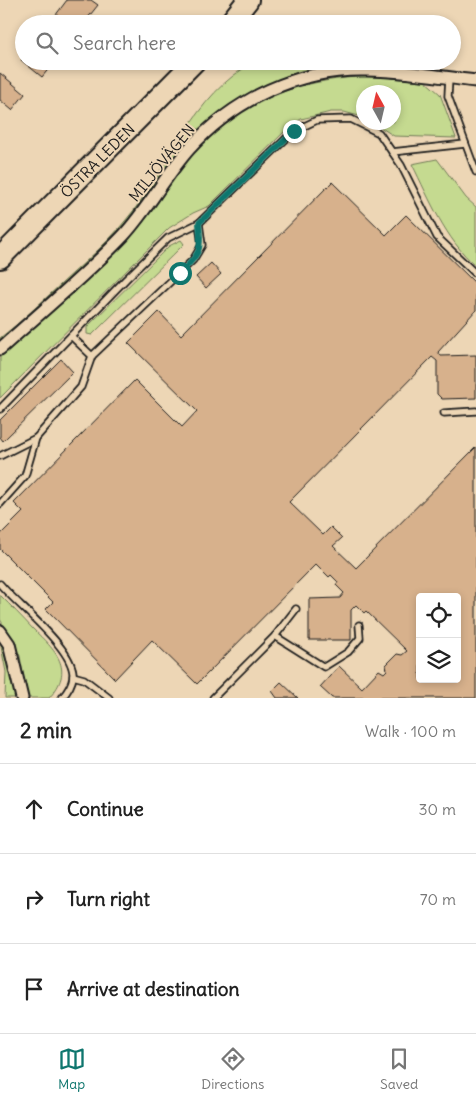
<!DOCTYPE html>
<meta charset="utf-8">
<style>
:root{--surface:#fff;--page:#f6f6f6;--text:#222;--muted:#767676;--line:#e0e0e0;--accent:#0f766e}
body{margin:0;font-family:Delius,sans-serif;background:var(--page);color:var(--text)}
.controls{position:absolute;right:15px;bottom:15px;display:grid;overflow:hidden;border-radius:5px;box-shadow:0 2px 8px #0003}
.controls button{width:45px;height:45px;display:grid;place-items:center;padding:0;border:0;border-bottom:1px solid var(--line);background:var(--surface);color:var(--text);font:25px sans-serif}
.compass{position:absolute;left:356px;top:85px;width:45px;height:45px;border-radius:50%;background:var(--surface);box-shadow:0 2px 8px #0003;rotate:352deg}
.stop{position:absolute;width:15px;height:15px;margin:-11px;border:4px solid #0f766e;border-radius:50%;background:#fff}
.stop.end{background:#0f766e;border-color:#fff;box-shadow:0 1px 5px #0008}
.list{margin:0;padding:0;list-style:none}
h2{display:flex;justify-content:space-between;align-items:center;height:65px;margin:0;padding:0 20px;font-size:21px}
h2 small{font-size:16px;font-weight:400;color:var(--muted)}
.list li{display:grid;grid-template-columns:32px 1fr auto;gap:15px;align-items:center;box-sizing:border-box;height:90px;padding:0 20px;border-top:1px solid var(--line)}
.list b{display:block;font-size:19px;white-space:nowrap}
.list em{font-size:16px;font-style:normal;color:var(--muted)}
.icon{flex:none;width:28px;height:28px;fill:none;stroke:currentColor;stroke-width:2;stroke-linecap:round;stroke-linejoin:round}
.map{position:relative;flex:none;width:476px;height:698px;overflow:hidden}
.search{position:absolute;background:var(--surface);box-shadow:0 2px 8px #0003;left:15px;right:15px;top:15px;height:55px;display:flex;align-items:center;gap:12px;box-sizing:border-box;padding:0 18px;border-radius:28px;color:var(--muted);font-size:19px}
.sheet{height:335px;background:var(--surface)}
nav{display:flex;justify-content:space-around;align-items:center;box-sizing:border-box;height:70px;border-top:1px solid var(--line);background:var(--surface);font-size:14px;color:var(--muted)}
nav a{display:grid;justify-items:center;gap:2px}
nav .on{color:var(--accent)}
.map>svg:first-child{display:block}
.green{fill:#c5da90;stroke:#707b56}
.building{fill:#d7b18c;stroke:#1c1c1c;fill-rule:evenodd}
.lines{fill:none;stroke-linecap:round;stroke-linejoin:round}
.service-casing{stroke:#1c1c1c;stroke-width:9}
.minor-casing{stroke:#1c1c1c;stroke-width:15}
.trunk-casing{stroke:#1c1c1c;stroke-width:24}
.service{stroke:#edd6b5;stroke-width:5.5}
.minor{stroke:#edd6b5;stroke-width:11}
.trunk{stroke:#edd6b5;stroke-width:20}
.route{stroke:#0f766e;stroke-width:6}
.labels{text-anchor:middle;stroke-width:4;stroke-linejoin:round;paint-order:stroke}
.street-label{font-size:15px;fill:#1c1c1c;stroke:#edd6b5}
</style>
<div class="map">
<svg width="476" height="698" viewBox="0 0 476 698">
<rect width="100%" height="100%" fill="#edd6b5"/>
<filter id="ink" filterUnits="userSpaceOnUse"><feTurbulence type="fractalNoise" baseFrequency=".02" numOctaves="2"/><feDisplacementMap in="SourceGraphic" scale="10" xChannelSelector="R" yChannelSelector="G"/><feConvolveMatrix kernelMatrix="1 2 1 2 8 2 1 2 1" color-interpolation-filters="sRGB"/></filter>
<g filter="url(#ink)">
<g class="green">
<path d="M256,61H407L412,65L411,67L368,64L336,65L307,70L252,91L229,105L190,139L128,223L107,244L0,341V338C21,322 40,303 60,285C82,264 106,245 125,221C170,169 191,95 256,61Z"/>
<path d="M368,76L425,81L440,94L456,138L394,136L374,123L394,122V92H364L363,117L344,112H331L301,119L286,130L209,206L193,213L169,228L0,398V357C47,315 97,275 139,227C159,205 173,177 192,153C198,145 207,139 215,133C260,92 309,80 368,76Z"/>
<path d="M437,159L466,198L476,207V266C445,239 430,200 412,164Z"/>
<path d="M181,240L184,244L92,335L87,334V327L169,246Z"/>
<path d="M0,595C11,606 22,617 33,629C55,650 76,669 49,698H27L20,656L0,619Z"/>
<path d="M0,642L9,667L15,698H5L6,672Z"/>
</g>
<g class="building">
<path d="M67,0H91L98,5L83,24H49Z"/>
<path d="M24,56V61H55L42,77L21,60Z"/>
<path d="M0,73L25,94L12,110L0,100Z"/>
<path d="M332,182L386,235L406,215L476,284V310L438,352L441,356L476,355V398L442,399L437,394V361L432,357L289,502L323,535L331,527L342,538L333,546L356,568L476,447V698H332L320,687L339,666L362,688L379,670L384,673L387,670L386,665L397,654L402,655L407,651L366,611L364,613L356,605L351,610V640H309V599L340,598L344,593L336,585L338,582L331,575L329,577L316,564L197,684L152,640L115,679L46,609L53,602L0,549V535L23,512L14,503L135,380L182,427L197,411L128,343L159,312L181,335ZM420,597H457V679H420Z"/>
<path d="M211,263L221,274L206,288L196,277Z"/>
<path d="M61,359L73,372L3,441L0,437V420Z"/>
<path d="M281,682L298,698H277L272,691Z"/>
</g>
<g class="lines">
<defs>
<g id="service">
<path d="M449,78L448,96L476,172"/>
<path d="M392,152L465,144"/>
<path d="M71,336L92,356"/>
<path d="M0,409L126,279L168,238L199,223L294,131L317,120L351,119L379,133L401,165L437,237L476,274"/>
<path d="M444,413L476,411"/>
<path d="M0,456L36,438L81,387L92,356L193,260L202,245L199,223"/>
<path d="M0,504L25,476L36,438"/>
<path d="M0,584C17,605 76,650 73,677C72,685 67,692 62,698"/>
<path d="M275,636L324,667L348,652L360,638L359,625"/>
<path d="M73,676L84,679L109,698"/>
<path d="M213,698L275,636L296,609"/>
</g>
<g id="minor">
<path d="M0,349C41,312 85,276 123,236C148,209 165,176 189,149C234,99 299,68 367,70C403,70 440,77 476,81"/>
<path d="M0,631L9,644L22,698"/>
</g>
<g id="trunk">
<path d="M229,24L248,0"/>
<path d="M0,258L195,61"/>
</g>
</defs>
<use href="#service" class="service-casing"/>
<use href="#minor" class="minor-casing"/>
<use href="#trunk" class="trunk-casing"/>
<use href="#service" class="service"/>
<use href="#minor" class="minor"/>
<use href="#trunk" class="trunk"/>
</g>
</g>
<g class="lines" filter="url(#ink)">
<path class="route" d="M180,273C200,254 202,250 199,223L294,131"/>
</g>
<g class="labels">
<g class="street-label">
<text transform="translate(98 161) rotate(-45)" y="5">ÖSTRA LEDEN</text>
<text transform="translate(162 163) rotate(-51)" y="5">MILJÖVÄGEN</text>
</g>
</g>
</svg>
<div class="controls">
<button><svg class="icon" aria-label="locate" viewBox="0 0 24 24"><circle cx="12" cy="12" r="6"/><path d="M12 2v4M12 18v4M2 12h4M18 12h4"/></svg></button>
<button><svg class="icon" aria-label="layers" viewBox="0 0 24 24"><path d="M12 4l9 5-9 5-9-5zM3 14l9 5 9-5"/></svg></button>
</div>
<svg class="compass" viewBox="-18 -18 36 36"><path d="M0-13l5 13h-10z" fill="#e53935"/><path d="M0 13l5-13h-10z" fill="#767676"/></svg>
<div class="stop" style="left:180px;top:273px"></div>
<div class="stop end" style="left:294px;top:131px"></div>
<div class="search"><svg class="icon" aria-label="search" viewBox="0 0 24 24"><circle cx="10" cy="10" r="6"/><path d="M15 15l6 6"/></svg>Search here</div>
</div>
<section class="sheet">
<h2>2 min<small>Walk · 100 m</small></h2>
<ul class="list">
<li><svg class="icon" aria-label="ahead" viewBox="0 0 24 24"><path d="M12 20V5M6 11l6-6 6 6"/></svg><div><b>Continue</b></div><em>30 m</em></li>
<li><svg class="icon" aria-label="right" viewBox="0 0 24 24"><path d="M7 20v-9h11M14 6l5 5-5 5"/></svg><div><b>Turn right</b></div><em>70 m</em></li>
<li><svg class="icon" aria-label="arrive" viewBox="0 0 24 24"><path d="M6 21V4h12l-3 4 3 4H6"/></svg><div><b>Arrive at destination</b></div></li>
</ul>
</section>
<nav>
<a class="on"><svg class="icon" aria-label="map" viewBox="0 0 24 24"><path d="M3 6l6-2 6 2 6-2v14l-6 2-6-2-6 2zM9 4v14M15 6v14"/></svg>Map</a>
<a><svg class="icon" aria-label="directions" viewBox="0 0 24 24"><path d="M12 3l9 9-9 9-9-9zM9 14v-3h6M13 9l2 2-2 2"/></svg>Directions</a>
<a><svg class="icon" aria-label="saved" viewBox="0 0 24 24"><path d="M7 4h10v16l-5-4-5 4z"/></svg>Saved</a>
</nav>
